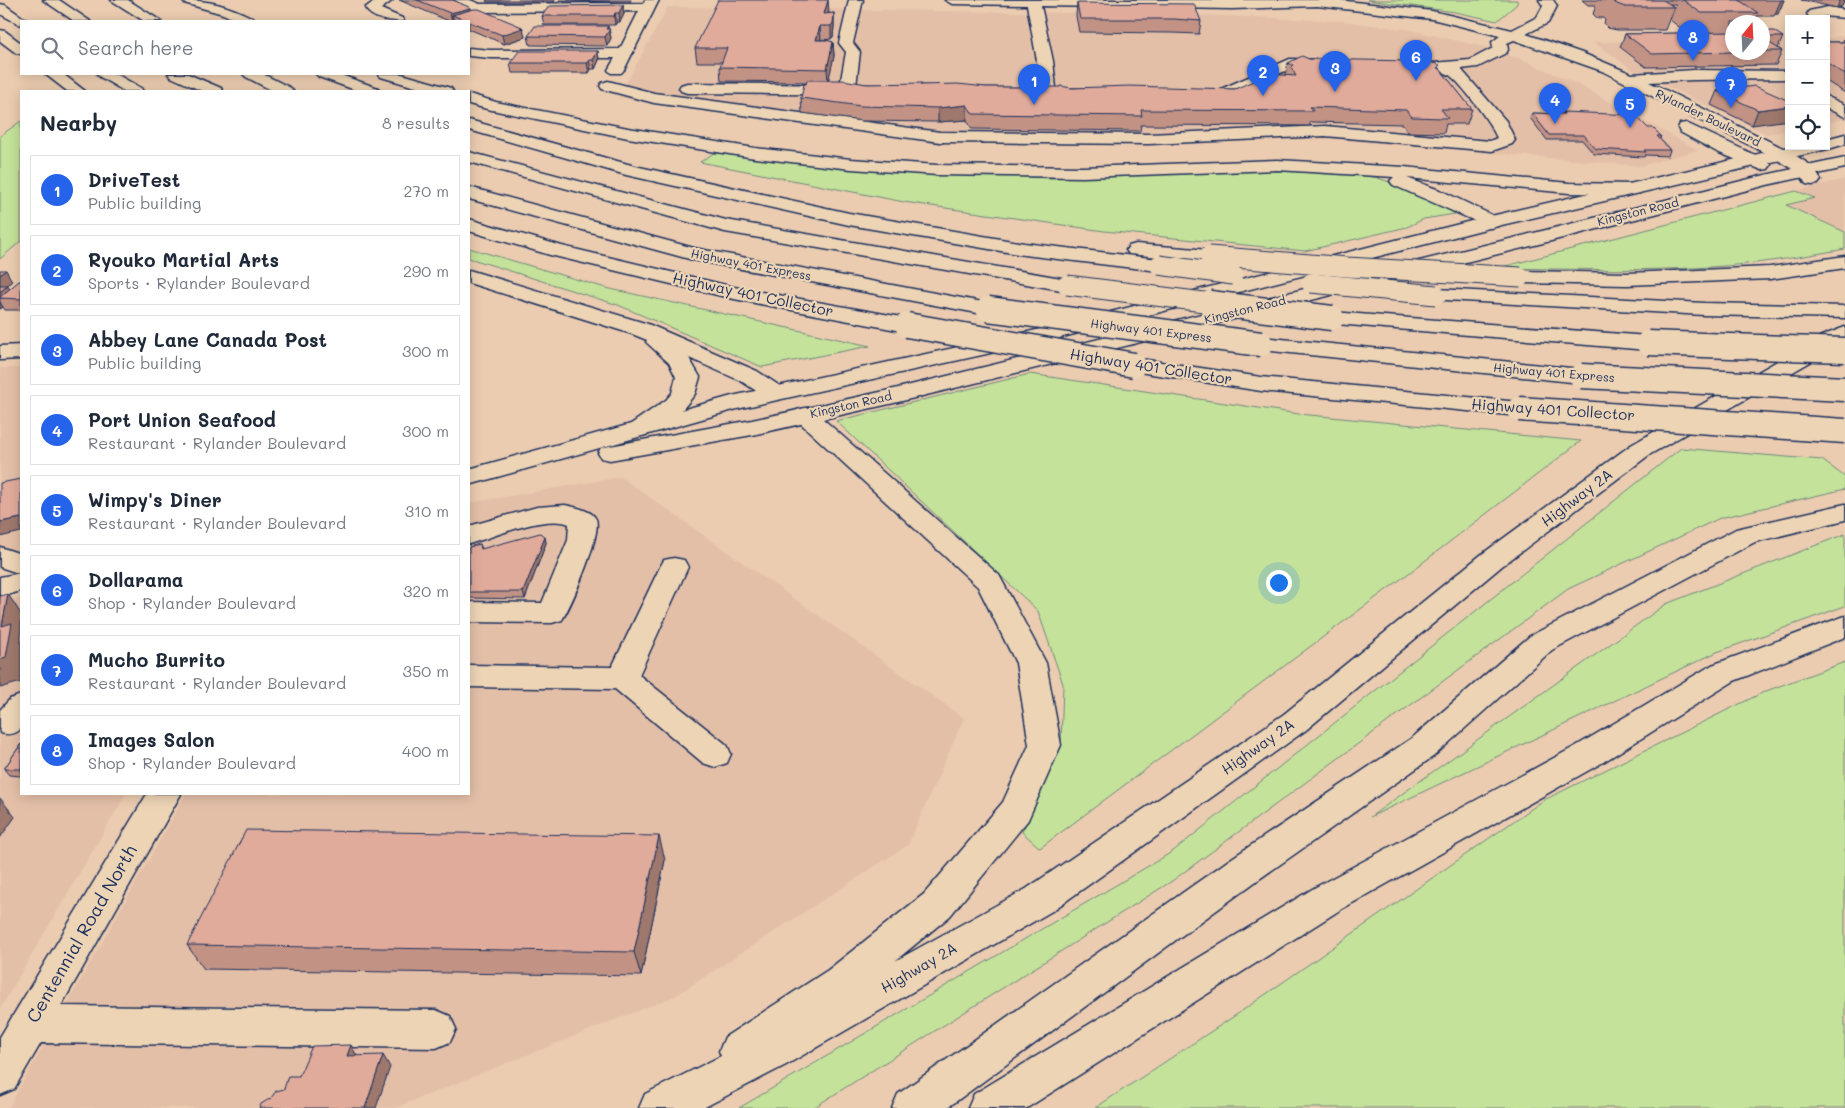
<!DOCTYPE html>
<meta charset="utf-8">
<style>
:root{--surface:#fff;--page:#f2f2f3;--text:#1f2937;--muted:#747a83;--line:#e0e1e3;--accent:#2563eb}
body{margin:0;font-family:Mali,sans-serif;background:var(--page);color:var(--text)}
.controls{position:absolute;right:15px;top:15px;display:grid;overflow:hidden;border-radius:0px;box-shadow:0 2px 12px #0003}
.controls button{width:45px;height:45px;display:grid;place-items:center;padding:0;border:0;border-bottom:1px solid var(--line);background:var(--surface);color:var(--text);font:25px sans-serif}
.compass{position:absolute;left:1725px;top:15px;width:45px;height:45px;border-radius:50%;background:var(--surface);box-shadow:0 2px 12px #0003;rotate:18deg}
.you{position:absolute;left:1278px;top:582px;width:18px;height:18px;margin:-12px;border:4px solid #fff;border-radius:50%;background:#1a73e8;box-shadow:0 0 0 8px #1a73e833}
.badge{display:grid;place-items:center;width:32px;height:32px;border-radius:50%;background:var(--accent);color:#fff;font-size:16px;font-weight:700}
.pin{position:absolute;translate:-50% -41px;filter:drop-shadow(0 1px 2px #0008)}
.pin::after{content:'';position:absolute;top:26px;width:18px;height:15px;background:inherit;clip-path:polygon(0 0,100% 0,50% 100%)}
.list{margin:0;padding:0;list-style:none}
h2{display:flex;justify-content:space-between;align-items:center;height:65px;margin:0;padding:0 20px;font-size:21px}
h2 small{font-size:16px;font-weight:400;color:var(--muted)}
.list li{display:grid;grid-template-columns:32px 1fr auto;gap:15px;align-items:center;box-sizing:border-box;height:70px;margin:0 10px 10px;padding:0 10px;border:1px solid var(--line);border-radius:0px}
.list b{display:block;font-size:19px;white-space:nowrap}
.list p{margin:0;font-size:16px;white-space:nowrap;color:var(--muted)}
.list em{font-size:16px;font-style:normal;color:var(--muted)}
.icon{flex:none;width:28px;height:28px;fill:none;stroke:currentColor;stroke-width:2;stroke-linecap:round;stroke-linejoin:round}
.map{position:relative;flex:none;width:1845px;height:1108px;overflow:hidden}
.search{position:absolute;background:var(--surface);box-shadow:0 2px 12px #0003;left:20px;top:20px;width:450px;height:55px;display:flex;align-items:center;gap:12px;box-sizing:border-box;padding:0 18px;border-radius:0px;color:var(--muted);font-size:19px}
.panel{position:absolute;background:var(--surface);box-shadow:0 2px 12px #0003;left:20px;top:90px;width:450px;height:705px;border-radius:0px}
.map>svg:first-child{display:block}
.built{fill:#e4bfa8}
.green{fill:#c4e29a;stroke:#70887c}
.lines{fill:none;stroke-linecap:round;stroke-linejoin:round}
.minor-casing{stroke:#1b2f5e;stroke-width:3}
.major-casing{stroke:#1b2f5e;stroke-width:3}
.highway-casing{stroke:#1b2f5e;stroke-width:3}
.minor{fill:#edd4b5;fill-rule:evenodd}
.major{fill:#edd4b5;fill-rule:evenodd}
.highway{fill:#edd4b5;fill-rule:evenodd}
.highway-bridge-far1-casing{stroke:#1b2f5e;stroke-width:21;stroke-linecap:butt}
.highway-bridge-casing{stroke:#1b2f5e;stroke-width:27;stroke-linecap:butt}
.highway-bridge-far1{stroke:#edd4b5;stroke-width:19}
.highway-bridge{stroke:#edd4b5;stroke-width:24}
.wall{fill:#c29385;stroke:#1b2f5e}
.shaded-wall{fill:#9e786c;stroke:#1b2f5e}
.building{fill:#e1ab9b;stroke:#1b2f5e}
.labels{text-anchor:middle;stroke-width:4.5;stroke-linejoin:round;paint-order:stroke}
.far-street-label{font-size:12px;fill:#1b2f5e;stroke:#edd4b5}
.street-label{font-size:15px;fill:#1b2f5e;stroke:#edd4b5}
.near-street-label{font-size:18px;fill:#1b2f5e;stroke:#edd4b5}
</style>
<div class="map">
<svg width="1845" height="1108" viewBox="0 0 1845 1108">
<rect width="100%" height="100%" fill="#ebccb0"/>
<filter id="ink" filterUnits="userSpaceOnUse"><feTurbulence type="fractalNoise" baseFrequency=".02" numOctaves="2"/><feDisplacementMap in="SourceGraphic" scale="10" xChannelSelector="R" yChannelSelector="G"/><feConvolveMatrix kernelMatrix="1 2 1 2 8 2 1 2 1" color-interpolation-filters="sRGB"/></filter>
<g filter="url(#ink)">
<g class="built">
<path d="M668,7L1203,15L1342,21L1411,30L1488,48L1526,61L1579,85L1698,150L1641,166L1331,139L1135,143L927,140L618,98Z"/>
<path d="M1845,35V119L1826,123V39Z"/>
<path d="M1732,40V52H1762L1763,40H1789V130L1767,134L1633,70L1593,42Z"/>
<path d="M1845,179V232L1785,205L1814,198L1796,191Z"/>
<path d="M0,368H21V551L0,555Z"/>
<path d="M621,477L964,718L908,845L675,996L395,1108H8L186,794H469V503Z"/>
<path d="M21,598V794H126L0,1009V604Z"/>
</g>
<g class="green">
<path d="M1367,0H1517V4L1497,21L1455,12Z"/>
<path d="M21,121V241L0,259V136Z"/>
<path d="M714,153L864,169L1049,178L1277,170L1340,173L1375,177L1421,193L1455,214L1424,219L1407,227L1305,251L1104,231L904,202L700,162Z"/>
<path d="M1796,191L1815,198L1786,205L1845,232V249C1805,256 1765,263 1724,266C1649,272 1573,269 1498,268Z"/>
<path d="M469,248L606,288L870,346L762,367L618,305L469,258Z"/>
<path d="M1030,374L1299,414L1581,441L1409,573L1040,848L1022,832L1061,744L1063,684L1038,611L836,421Z"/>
<path d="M1681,448L1822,460L1845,477V489L1720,518L1568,589L1172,881L813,1108H739L1172,852Z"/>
<path d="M1845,534V606L1717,652L1370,817L1666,604Z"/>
<path d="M1845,662V1108H1095L1236,1015L1544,800L1766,691Z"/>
</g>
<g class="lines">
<defs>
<g id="minor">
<path d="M376,0H393L381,9L402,18L404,21C391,21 373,21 365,8Z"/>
<path d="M451,0H470L480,4L644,3L645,0H659L624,70L621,73H611L608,70L615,58H490L469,56V48L490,50L620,49L639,11L478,12L453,3Z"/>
<path d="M849,0H863L853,43L860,52L856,86L880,89L882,92L880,95L687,93L681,91L679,88L681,85L687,83L840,85L846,52L839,43Z"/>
<path d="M945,0H1338L1432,11L1512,30L1537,17L1543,6L1539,0H1553L1557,6L1548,23L1526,34L1582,53L1632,74L1694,70L1789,71V77L1784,79L1694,80L1649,82L1787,150L1812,166L1821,180L1818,184L1812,185L1806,184L1799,173L1775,158L1602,71L1514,40L1507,43L1508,50L1506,53L1478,67L1461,69L1506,121L1515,140L1512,144L1492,151L1325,136L1149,144L940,142L654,103L602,89L600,86L602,83L608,81L654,93L940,132L1149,134L1325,126L1490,141L1497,138C1491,123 1465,89 1453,78C1447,72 1439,71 1432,69L1429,66L1432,63L1470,60L1493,48L1492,42L1500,36L1432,19L1317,6L1232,9L1041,6L1053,61L1056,88L1054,91H1042L1040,88L1037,61L1027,5L952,4Z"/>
<path d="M1828,7L1845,10V18L1823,16L1825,19H1811L1807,14L1809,11Z"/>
<path d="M1290,59L1324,60L1329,62L1332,65L1329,68C1317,71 1303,66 1291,69C1259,79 1229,109 1193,100L1191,97L1193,94L1214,92Z"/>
<path d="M1826,96L1845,105V117L1826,108Z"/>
<path d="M1686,123L1768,161L1771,165L1768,169L1762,170L1717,152L1680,132L1678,128L1680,124Z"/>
<path d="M21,345V359L0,360V346Z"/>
<path d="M565,505C574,507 592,510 596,519C602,534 572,604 562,620L552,623L469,622V602L542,603L568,540L569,524C544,514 495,537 469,544V526L537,507Z"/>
<path d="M0,547L21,554V574L0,567Z"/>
<path d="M674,558L684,560L688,567L639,675L727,745L731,754L727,763L715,767L703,763L615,689L469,687V665L612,667L660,567L664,560Z"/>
<path d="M21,695V728C16,735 8,735 0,733V710L10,699Z"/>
<path d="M147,794H181L61,1006L436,1010L450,1016L456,1029L450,1042L436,1048L41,1043L14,1089L0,1095V1037Z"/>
</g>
<g id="major">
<path d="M1845,134V144L1832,148L1493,227L1055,339L737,409L469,485V469L732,396L1055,326L1491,216L1793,146H1826V139Z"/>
<path d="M1845,158V168L1767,185L1551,241L894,403L752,435L610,460L601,458L598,453L601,448L610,446L752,420L894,389L1542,231L1765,175Z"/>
<path d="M21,573V591L0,597V577Z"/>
</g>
<g id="highway">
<path d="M43,0H59L90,21H74Z"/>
<path d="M111,0H128L161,21H144Z"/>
<path d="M182,0C209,0 229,6 253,18L255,21H238L223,14L184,3Z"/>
<path d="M0,4L5,5L28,21H21V25L0,14Z"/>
<path d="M0,30L5,31L21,43V54L16,53L0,41Z"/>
<path d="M45,74H63L85,91H67Z"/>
<path d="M97,74H116L141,88L143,91H124L100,77Z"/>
<path d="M168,74H188L221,88L223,91H202L171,77Z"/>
<path d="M243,74H263L291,88L293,91H273L246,77Z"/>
<path d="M316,74H338L378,88L380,91H358L319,77Z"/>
<path d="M378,74H402L451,88L453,91H429L381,77Z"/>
<path d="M469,94L496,102L628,128L755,148L851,159L937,165L1083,167L1277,160L1404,167L1569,183L1634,184L1640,185L1643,189L1640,193L1634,194L1569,193L1407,178L1442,191L1498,218L1501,222L1498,226L1491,228L1393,185L1390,181L1394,177L1277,170L1083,177L937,175L851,169L755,158L628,138L487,109L469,104Z"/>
<path d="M469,120L635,166L849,213L1024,243L1159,259L1166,261L1169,265L1166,269L1159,271L1024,255L849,225L626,175L469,130Z"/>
<path d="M469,152L726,220L1067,279L1074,281L1077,285L1074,289L1067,291L725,232L469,162Z"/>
<path d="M469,187L694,248L988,303L996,304L999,309L996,314L988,315L693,260L469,199Z"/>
<path d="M469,219L562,246L734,287L907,318L915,320L918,325L915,330L907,332L734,299L550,255L469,231Z"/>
<path d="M1136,244L1209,250L1216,252L1219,256L1216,260L1209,262L1129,254L1126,250L1129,246Z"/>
<path d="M1845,256V268L1770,279L1627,285L1521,283L1514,281L1511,277L1514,273L1521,271L1627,273L1770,267Z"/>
<path d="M469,270L648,324L757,371L783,388L787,393L783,398L775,400L767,398L741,381L689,358L700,377L695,394L682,410L649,434L640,436L631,434L628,429L631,424L666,400L672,393L676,377L669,363L646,342L647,340L632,334L469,283Z"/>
<path d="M1436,289L1704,303L1845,306V318L1704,315L1429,299L1426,295L1429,291Z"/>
<path d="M1332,312L1648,336L1656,338L1659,343L1656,348L1648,350L1324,323L1321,318L1324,313Z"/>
<path d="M1845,327V342L1649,455L1502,566L1306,730L1052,911L786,1065L703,1108H639L645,1094L721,1056L719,1051L725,1037L828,970L924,894L1003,802L1029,745L1016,663L978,587L797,420L793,415L797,410L805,408L813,410L999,575L1046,663L1061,745L1028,820L950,916L895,961L1026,889L1284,714L1482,554L1631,445L1819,337Z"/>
<path d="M1261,337L1581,369L1589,371L1593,376L1589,381L1581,383L1253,349L1250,344L1253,339Z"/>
<path d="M1134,358L1261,377L1519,402L1527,404L1531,409L1527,414L1519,416L1261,391L1126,370L1123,365L1126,360Z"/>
<path d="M1845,504V520L1755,542L1552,650L1434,756L1255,882L947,1108H892L898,1094L1229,860L1412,738L1530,636L1736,529Z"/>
<path d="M1845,616V637L1734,681L1600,764L1340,910L1027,1108H968L974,1094L1314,888L1576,746L1712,665Z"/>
</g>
</defs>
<use href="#minor" class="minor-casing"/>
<use href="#major" class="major-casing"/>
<use href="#highway" class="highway-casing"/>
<use href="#minor" class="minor"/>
<use href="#major" class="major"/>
<use href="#highway" class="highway"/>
<defs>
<g id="highway-bridge-far1">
<path d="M1209,256L1347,267L1521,277"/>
<path d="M1159,265L1233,275"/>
<path d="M1311,283L1436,295"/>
<path d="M1067,285L1220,304"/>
</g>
<g id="highway-bridge">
<path d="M1210,303L1332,318"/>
<path d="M988,309L1261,344"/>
<path d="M907,325L1134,365"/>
<path d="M1648,343L1845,350"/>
<path d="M1581,376L1845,389"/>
<path d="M1519,409L1845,431"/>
</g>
</defs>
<use href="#highway-bridge-far1" class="highway-bridge-far1-casing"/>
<use href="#highway-bridge" class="highway-bridge-casing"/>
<use href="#highway-bridge-far1" class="highway-bridge-far1"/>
<use href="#highway-bridge" class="highway-bridge"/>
</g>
<g class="wall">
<path d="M399,0H453L471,9L522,28L525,37L504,44L469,29V21H449Z"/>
<path d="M486,0H555L554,2H487Z"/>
<path d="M559,0H631L630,2L559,1Z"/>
<path d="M1582,0H1784L1778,14H1775L1774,16H1757L1754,22H1732V52H1762V31L1783,37L1778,48L1782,51L1776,65L1646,67L1620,47L1625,34L1687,33L1670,20L1676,4H1670L1674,7L1665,30H1617L1608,28L1604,24L1605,20L1603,18H1597L1593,14L1596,5H1588Z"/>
<path d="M1801,0H1845V2H1844L1842,6L1837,8Z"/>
<path d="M1077,3L1201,21L1199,34L1172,33L1079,32L1076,16Z"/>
<path d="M623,5L624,14L620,22H617L615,25H544L542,16Z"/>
<path d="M829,12L828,14L834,13V26L833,37L831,39L821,40L833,42L834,56L828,80L867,84L922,85L986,87L1235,89L1285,75L1288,63L1309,59L1439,68L1472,109L1467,124H1446L1444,133L1408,132L1403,124L1310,122V126L1141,125L1140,131L972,129L967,120L938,122L862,121L802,113L801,98L807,82L721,81L720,67L722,62H697L695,48Z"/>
<path d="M609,29L611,38L607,46L530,45L528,36Z"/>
<path d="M1845,37V93L1826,81V42H1842Z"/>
<path d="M598,51L599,60L595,69H591L589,73H512L510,63Z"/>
<path d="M1717,91L1789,101L1752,125L1711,105Z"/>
<path d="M1563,112L1648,128L1661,136L1660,139L1670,150L1668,156L1645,155L1644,157L1594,154L1582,140H1547L1530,118L1532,113L1562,114Z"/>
<path d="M0,270L12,281L7,285L10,289L21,281V310H5L3,307L0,309Z"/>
<path d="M545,537L546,543L525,599L469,598V547L480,544L482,549Z"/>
<path d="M21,744V776L9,775L4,769Z"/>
<path d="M665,860L641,976L204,969L187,945Z"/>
</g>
<g class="shaded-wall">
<path d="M828,0L829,12L825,27L824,14Z"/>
<path d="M1781,0H1784L1778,14H1775Z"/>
<path d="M1840,0H1845L1842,6L1837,8Z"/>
<path d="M623,5L624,14L620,22L619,13Z"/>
<path d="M471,8L473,16L452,15L454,21H452L450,13Z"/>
<path d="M615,13L617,22L615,25L614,16Z"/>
<path d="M834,13V26L833,37L831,39V26Z"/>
<path d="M608,26L611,38L607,46L605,37L606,29Z"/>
<path d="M820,26L821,40H816Z"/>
<path d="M522,27V29L523,28L525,37L504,44L502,35Z"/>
<path d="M833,42L834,56L828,83L827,69Z"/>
<path d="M598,51L599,60L595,69L593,60Z"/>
<path d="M589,60L591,69L589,73L587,63Z"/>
<path d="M967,105V120L938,122V108Z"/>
<path d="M1789,106V120L1752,125L1758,110Z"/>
<path d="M6,270L12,281L0,292V275Z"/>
<path d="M8,285L14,297L0,298V292Z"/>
<path d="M0,302L3,307L0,309Z"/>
<path d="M21,518V532L0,537V522Z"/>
<path d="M545,537L546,543L525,599L523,592Z"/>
<path d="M8,594L21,614V682L0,688V659L2,626Z"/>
<path d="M0,798L15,817L0,838Z"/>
<path d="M659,836L665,860L641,976L634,952Z"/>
<path d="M351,1045L358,1058L347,1056Z"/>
<path d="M383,1055L390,1067L376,1108H365Z"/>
</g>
<g class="building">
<path d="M417,0H453L471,8L450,13Z"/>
<path d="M718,0H828L824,14L834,13L833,23L831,26H820L816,40H826L833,42L827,69L720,67L727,48H695Z"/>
<path d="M1616,0H1663L1674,7H1625L1617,4L1612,1H1617Z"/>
<path d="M1683,0H1739L1758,13H1701Z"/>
<path d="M1077,3L1194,4L1201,21L1174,19H1080Z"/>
<path d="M623,5L619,13H615L614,16H542L549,6Z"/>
<path d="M474,9H479L522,27H520L523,28L502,35L452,15Z"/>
<path d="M535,26H608L606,29H610L605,37L528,36Z"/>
<path d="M1762,31H1774L1783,37H1762Z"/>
<path d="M1732,32V52L1652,54L1625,34Z"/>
<path d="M1762,38L1782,51H1762Z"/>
<path d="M1826,42H1845V75L1826,62Z"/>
<path d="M519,51H598L593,60H589L587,63H510Z"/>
<path d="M1302,56L1309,59L1413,61L1416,58L1440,65L1437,68L1440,69L1472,109H1441L1448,118H1443L1412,117L1406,110L1310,107L1313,111L1141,110L1142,116L973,114L967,105L938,108L861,106L801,98L804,84H806L807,80H843L867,84L922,83L920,85L958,84L986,87H1060V86L1072,88L1129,86L1235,89L1269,74L1296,76L1291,67L1293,65L1288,63Z"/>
<path d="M1755,86L1789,101V106L1758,110L1717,91Z"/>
<path d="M1563,112L1635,115L1648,128H1653L1661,136H1657L1670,150H1644L1646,152L1596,149L1584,135H1549L1532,113L1564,114Z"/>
<path d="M0,270H6L0,275Z"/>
<path d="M19,281H21V299L0,298V297Z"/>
<path d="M0,285H8L0,292Z"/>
<path d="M21,479V518L0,522V483Z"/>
<path d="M540,533L545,537L523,592H469V547L480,544L481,549Z"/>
<path d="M8,594L2,626L12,623L6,657L0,659V596Z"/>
<path d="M21,744V769H4Z"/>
<path d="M246,830L659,836L634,952L187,945Z"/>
<path d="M351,1045L347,1056L383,1055L365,1108H259L261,1104L271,1098L276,1091L284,1089L288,1076H299L312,1046Z"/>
</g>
</g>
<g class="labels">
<g class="far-street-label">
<text transform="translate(1708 118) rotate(26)" y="4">Rylander Boulevard</text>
<text transform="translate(1638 212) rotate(-14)" y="4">Kingston Road</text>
<text transform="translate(751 265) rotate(11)" y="4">Highway 401 Express</text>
<text transform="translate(1245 310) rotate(-14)" y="4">Kingston Road</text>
<text transform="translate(1151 331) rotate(7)" y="4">Highway 401 Express</text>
<text transform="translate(1554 373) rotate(5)" y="4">Highway 401 Express</text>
<text transform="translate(851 405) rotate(-13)" y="4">Kingston Road</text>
</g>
<g class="street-label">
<text transform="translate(753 295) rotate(12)" y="5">Highway 401 Collector</text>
<text transform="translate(1151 367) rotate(9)" y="5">Highway 401 Collector</text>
<text transform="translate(1553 410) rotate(4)" y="5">Highway 401 Collector</text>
<text transform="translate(1577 498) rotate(-37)" y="5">Highway 2A</text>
<text transform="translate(1258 747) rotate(-35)" y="5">Highway 2A</text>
<text transform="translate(919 968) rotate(-30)" y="5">Highway 2A</text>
</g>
<g class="near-street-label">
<text transform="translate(82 934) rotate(-60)" y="6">Centennial Road North</text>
</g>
</g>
</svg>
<div class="controls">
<button>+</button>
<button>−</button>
<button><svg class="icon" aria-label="locate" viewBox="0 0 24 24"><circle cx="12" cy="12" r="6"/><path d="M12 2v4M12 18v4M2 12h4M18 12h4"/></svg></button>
</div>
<svg class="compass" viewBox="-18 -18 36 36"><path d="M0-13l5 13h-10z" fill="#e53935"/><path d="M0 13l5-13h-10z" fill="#747a83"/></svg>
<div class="you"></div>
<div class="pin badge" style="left:1034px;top:105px">1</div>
<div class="pin badge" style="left:1263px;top:96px">2</div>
<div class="pin badge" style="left:1335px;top:92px">3</div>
<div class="pin badge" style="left:1555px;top:124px">4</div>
<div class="pin badge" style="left:1630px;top:128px">5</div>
<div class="pin badge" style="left:1416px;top:81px">6</div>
<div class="pin badge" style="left:1731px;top:108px">7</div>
<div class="pin badge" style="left:1693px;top:61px">8</div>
<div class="search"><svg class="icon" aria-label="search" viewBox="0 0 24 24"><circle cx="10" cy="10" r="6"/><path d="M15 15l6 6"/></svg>Search here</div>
<section class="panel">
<h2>Nearby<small>8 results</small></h2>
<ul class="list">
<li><span class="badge">1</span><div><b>DriveTest</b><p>Public building</p></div><em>270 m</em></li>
<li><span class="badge">2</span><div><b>Ryouko Martial Arts</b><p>Sports · Rylander Boulevard</p></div><em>290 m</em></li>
<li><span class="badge">3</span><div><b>Abbey Lane Canada Post</b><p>Public building</p></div><em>300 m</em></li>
<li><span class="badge">4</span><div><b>Port Union Seafood</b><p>Restaurant · Rylander Boulevard</p></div><em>300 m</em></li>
<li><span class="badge">5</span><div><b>Wimpy's Diner</b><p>Restaurant · Rylander Boulevard</p></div><em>310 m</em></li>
<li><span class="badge">6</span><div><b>Dollarama</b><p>Shop · Rylander Boulevard</p></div><em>320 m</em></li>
<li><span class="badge">7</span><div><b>Mucho Burrito</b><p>Restaurant · Rylander Boulevard</p></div><em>350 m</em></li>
<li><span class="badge">8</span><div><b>Images Salon</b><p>Shop · Rylander Boulevard</p></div><em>400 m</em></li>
</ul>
</section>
</div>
